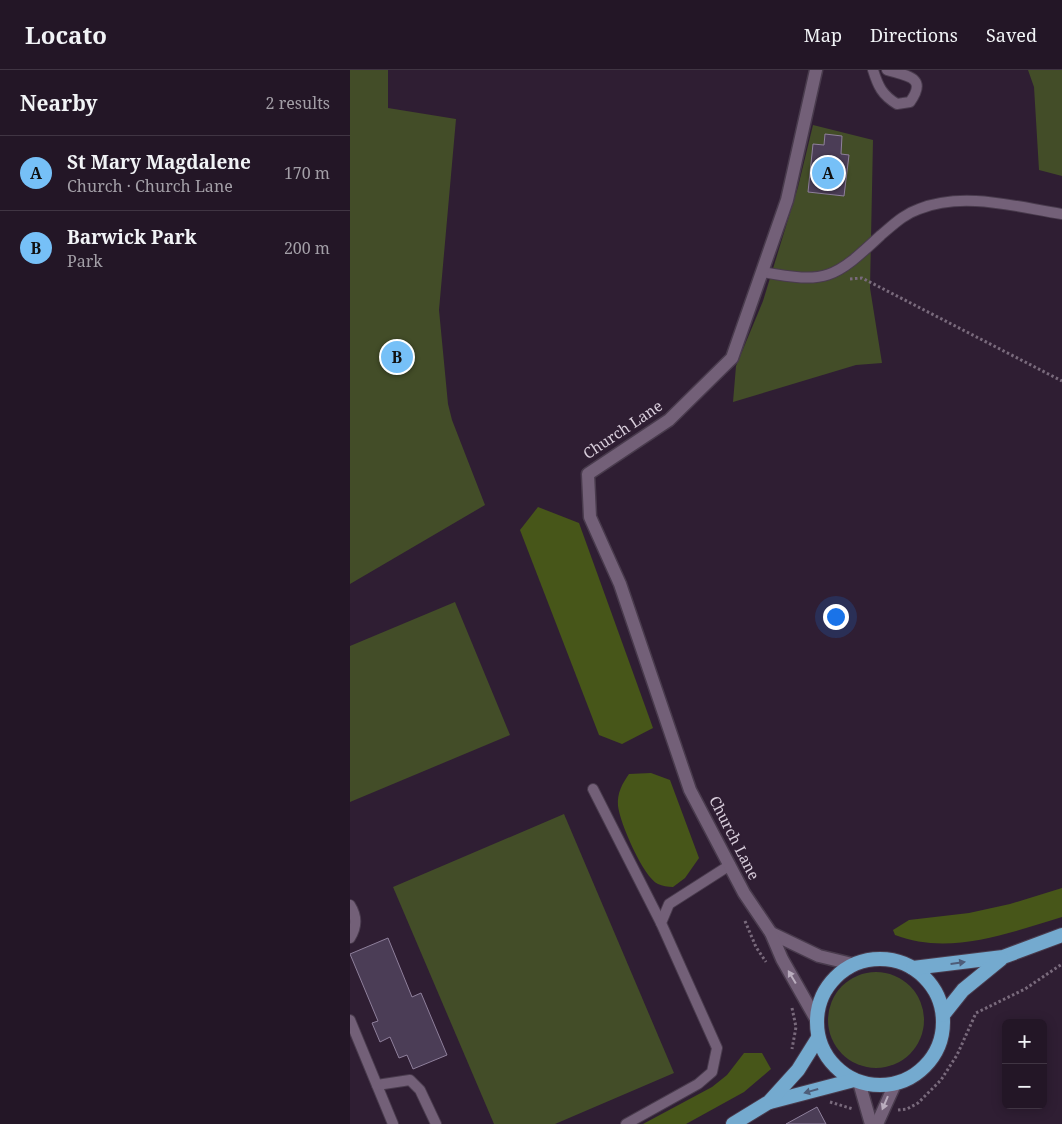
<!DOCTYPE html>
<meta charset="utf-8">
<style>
:root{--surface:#231626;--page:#2b1f2e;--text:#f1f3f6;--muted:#a39fa7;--line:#403543;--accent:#76c0f7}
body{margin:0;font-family:"Noto Serif",serif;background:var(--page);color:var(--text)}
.controls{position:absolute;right:15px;bottom:15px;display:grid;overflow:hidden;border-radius:8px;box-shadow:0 2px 12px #0003}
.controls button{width:45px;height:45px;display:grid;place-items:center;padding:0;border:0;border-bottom:1px solid var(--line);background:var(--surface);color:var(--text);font:25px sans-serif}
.you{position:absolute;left:485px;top:546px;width:18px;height:18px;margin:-12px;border:4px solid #fff;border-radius:50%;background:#1a73e8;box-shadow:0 0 0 8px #1a73e833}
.badge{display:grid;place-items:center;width:32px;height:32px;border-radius:50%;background:var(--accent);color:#111;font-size:16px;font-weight:700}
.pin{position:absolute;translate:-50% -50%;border:2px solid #fff;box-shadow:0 1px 5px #0006}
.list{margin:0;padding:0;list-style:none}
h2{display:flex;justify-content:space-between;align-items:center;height:65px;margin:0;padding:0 20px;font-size:21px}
h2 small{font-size:16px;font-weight:400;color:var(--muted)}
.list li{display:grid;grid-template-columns:32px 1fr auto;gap:15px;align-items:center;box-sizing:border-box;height:75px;padding:0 20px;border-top:1px solid var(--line)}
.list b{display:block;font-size:19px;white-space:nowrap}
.list p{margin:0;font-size:16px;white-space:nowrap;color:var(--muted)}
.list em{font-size:16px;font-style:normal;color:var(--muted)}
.map{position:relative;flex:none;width:712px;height:1054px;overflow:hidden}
header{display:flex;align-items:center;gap:30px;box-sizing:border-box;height:70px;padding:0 25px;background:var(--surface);border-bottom:1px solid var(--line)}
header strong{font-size:24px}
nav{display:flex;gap:28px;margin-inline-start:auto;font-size:18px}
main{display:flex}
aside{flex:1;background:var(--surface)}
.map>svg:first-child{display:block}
.green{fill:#434d28}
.forest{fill:#475619}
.building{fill:#4b3d56;stroke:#8f809c}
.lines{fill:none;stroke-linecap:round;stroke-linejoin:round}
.service-casing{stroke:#493b4d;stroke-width:12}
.minor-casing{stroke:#493b4d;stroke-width:15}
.trunk-casing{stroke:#493b4d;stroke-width:16}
.path{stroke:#796a7c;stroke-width:3;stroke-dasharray:2.5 2.5;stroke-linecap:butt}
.service{stroke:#736078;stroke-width:10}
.minor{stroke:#736078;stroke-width:12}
.trunk{stroke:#74aacf;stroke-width:14}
.oneway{fill:#4e5d79}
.oneway2{fill:#baadbe}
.labels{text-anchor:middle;stroke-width:4;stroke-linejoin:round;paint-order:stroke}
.street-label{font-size:15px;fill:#d9cedc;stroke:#2f1e33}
</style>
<header>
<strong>Locato</strong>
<nav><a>Map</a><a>Directions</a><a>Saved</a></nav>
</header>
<main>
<aside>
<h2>Nearby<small>2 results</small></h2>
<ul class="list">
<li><span class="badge">A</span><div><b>St Mary Magdalene</b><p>Church · Church Lane</p></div><em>170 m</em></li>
<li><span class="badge">B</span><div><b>Barwick Park</b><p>Park</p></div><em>200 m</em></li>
</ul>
</aside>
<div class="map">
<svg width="712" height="1054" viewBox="0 0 712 1054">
<rect width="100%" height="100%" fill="#2f1e33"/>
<g class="green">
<path d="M0,0H38V38L106,49L89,240L98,334L102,350L135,435L0,514Z"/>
<path d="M678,0H712V106L689,100L684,17Z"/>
<path d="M463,55L523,70L520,218L532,293L506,295L383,332L386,296L413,231L448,117Z"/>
<path d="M105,532L160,665L0,732V576Z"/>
<path d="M214,744L324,1003L205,1054H144L43,817Z"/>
<circle cx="526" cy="950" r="48"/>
</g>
<g class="forest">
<path d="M188,437L229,453L303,658L272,674L249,665L170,460Z"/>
<path d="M301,703L320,710L349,788L335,808L323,817C318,817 312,816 308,814C293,807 270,753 268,736C267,723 272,714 279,704Z"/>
<path d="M712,818V847C659,863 599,886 545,865L543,860L559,850L619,843L660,834Z"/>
<path d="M394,983H412L421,999L394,1022L336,1054H293L362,1017L377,1005Z"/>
</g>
<g class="building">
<path d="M475,64L492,66L491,84L499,85L494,126L458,122L463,74L474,75Z"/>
<path d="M38,868L62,927L71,923L97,985L63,999L57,985L49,988L40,967L30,972L22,953L28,951L0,884Z"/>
<path d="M467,1037L476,1054H436Z"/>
</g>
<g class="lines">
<defs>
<g id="service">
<path d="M523,0C528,16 532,25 547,34L560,32C578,7 557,6 537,0"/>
<path d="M412,202C477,214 484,209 531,165C543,155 554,144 569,139C614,121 666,137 712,144"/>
<path d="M243,719L311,853"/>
<path d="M0,835C7,846 7,857 0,868"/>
<path d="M0,950L43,1054"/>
<path d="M27,1015L60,1010L70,1020L86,1054"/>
<path d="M276,1054L348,1014L362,1002L367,978L311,853L319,834L380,795"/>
</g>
<g id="minor">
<path d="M421,863L469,886L502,894"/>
<path d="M466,949L432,889L421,863L394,823L340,720L270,514L240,447L238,404L319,350L382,288L437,130L466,0"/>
<path d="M509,1012L521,1054"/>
<path d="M527,1054L545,1014"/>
</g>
<g id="trunk">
<circle cx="530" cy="952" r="63"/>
<path d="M563,898L653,887L712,865"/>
<path d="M593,945L613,920L651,889"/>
<path d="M420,1032L504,1010"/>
<path d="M383,1054L419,1032L448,1000L468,968"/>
</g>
</defs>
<use href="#service" class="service-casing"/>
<use href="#minor" class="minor-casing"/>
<use href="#trunk" class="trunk-casing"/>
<g class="path">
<path d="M500,209L512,208L712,311"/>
<path d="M395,851L406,877L416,892"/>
<path d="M442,938L446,957L442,979"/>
<path d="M480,1032L503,1039"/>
<path d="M548,1040L557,1039L568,1033L591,1010L607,985L626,943L675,919L712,894"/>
</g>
<use href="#service" class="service"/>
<use href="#minor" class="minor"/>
<use href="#trunk" class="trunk"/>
</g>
<defs><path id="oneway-solid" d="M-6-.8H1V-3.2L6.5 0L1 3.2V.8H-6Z" transform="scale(1.25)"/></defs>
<g class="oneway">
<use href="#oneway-solid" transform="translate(608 893) rotate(-8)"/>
<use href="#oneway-solid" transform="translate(461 1021) rotate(164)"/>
</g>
<g class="oneway2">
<use href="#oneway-solid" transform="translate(442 907) rotate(-121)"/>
<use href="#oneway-solid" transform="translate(535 1033) rotate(113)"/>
</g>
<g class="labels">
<g class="street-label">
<text transform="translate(273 360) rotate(-34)" y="5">Church Lane</text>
<text transform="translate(384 768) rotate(63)" y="5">Church Lane</text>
</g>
</g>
</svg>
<div class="controls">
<button>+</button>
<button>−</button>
</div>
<div class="you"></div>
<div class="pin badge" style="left:478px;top:103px">A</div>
<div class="pin badge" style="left:47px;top:287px">B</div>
</div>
</main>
